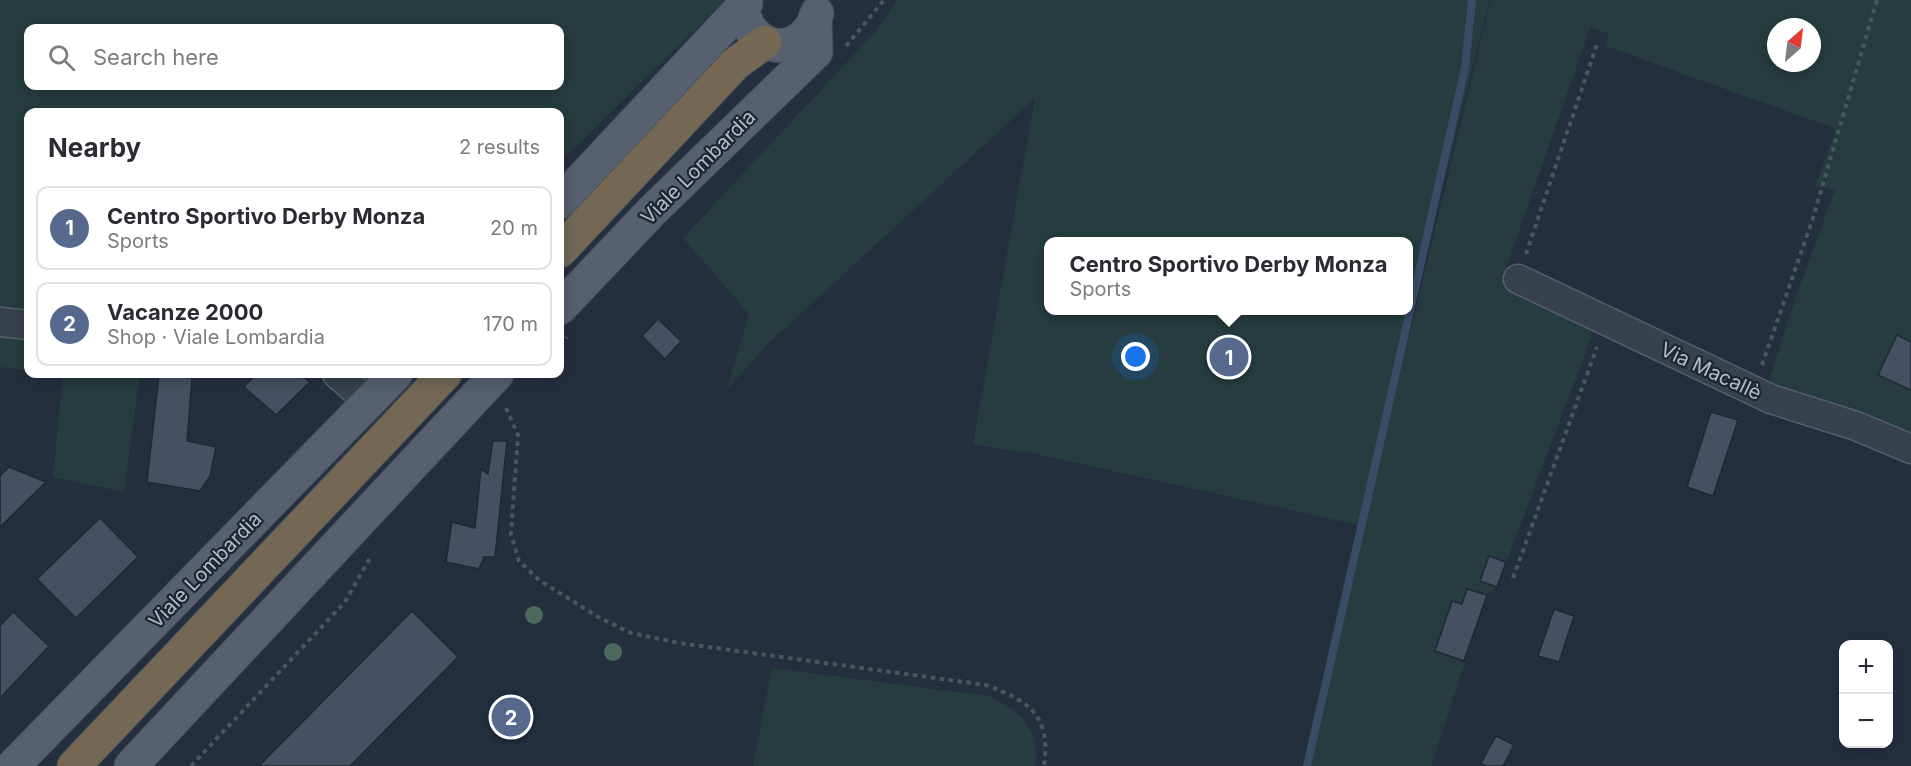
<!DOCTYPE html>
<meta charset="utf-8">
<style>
:root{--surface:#fff;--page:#f7f7f7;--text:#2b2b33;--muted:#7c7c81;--line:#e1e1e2;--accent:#56698c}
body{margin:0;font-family:Inter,sans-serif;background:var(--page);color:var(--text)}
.controls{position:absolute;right:18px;bottom:18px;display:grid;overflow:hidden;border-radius:12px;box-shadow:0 3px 15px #0003}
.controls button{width:54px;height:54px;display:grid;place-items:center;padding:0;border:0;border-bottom:2px solid var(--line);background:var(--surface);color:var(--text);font:30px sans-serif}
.compass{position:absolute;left:1767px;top:18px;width:54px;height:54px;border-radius:50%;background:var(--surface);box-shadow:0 3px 15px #0003;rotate:28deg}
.you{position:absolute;left:1136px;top:357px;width:21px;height:21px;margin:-15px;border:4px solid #fff;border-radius:50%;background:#1a73e8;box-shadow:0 0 0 9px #1a73e833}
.badge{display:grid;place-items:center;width:39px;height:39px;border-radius:50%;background:var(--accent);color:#fff;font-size:20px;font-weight:700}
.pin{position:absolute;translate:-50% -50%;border:3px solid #fff;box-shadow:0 2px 6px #0006}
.popup{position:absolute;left:1044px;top:237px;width:369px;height:78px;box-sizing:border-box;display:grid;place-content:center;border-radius:12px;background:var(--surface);filter:drop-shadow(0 2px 4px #0005);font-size:20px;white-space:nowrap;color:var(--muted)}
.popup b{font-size:22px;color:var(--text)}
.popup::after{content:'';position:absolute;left:50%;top:100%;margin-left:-12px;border:12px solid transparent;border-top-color:var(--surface)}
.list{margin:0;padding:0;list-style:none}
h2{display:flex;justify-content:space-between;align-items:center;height:78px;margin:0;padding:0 24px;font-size:26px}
h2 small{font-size:20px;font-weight:400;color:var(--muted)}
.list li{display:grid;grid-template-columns:39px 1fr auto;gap:18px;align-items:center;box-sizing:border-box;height:84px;margin:0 12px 12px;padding:0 12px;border:2px solid var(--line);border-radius:12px}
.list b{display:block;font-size:22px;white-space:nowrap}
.list p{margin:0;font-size:20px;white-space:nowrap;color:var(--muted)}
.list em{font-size:20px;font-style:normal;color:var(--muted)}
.icon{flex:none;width:33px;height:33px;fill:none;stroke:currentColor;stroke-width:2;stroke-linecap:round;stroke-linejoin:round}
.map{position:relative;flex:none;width:1911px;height:766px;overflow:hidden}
.search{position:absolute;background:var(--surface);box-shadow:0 3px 15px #0003;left:24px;top:24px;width:540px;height:66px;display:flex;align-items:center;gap:15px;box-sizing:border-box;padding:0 21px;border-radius:12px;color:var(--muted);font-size:22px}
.panel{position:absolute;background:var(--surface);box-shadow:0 3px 15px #0003;left:24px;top:108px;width:540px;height:270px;border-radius:12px}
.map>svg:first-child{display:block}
.green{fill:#263c3f;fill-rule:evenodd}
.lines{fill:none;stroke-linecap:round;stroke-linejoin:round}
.stream{stroke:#394c67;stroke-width:8}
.building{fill:#455162;stroke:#1f2835;stroke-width:1.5}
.minor-casing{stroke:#565f6c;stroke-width:31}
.major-casing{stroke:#414a57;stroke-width:35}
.highway-casing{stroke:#434c59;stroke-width:35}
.path{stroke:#44595c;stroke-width:4;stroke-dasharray:4.5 4.5;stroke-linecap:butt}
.minor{stroke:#38414e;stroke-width:28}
.major{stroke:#56606e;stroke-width:33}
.highway{stroke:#746855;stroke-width:33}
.tree{fill:#4b6a5d}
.labels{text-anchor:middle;stroke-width:4.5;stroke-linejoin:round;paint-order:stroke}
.street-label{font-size:20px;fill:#b4bcc9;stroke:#1d2633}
</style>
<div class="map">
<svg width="1911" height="766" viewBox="0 0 1911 766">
<rect width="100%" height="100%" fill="#242f3e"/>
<g class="green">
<path d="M0,0H726L560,161V112H28V317L0,313ZM28,28H560V86H28Z"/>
<path d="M898,0H1490L1423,261L1375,476L1491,0H1911V436L1768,383L1797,294L1835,190L1815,186L1836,129L1606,46L1609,34L1590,28L1502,280L1595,327L1497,587L1487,595L1431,766H1308L1363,526L1036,454L973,444L1035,98L769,343L727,389L749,314L683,238L875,32ZM1776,27H1812V63H1776ZM1049,242H1409V310H1049Z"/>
<path d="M0,333L28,337V370L0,367Z"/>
<path d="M54,374H140L124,492L53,477L63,375Z"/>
<path d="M772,668L988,696C1020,710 1040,728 1035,766H753Z"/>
</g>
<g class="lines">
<path class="stream" d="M1307,766L1465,68L1472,0"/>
</g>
<g class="building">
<path d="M658,319L681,341L665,359L642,336Z"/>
<path d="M1897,335L1911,342V390L1878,375Z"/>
<path d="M256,374H299L310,382L276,415L244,387Z"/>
<path d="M159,375L192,378L187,441L216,447L210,476L200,491L147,482Z"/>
<path d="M1711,412L1738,420L1713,496L1687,487Z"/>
<path d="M493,441H507L495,557H484L479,569L446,562L452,522L475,528L481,469L488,474Z"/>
<path d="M9,467L46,482L0,527V476Z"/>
<path d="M100,518L138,557L76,618L37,579Z"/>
<path d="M1489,556L1506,562L1497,587L1480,581Z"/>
<path d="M1467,589L1487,595L1464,661L1435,651L1452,601L1462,604Z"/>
<path d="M1554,609L1574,616L1559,662L1538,656Z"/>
<path d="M412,611L458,657L350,766H259Z"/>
<path d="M13,612L49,646L0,698V626Z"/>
<path d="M1496,736L1514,745L1503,766H1486L1481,763Z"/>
</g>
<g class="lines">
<defs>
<g id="minor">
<path d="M1518,279L1771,399L1856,426L1911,449"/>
<path d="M0,322L28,325"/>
<path d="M337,374L369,402"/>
</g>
<g id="major">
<path d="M747,22C749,29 753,32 758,37C782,57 810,39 817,13"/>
<path d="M560,202L746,3"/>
<path d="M560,308L652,211L816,52L815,18"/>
<path d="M13,766L396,374"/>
<path d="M131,766L497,374"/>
</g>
<g id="highway">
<path d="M560,251L735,64L765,42"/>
<path d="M74,766L445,374"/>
</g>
</defs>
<use href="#minor" class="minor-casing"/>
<use href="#major" class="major-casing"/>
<use href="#highway" class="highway-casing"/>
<g class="path">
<path d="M846,46L884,0"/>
<path d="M1526,254L1598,41"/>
<path d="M560,345L567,337"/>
<path d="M1762,365L1812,221L1877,0"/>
<path d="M506,408L518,435L511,534L519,561L539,580L598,617L631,633L679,643L986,685C1029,701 1051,715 1044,766"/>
<path d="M1513,578L1597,347"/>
<path d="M191,766L345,602L370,558"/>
</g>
<use href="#minor" class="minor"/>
<use href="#major" class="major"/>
<use href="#highway" class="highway"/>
</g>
<g class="tree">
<circle cx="534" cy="615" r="9"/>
<circle cx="613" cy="652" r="9"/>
</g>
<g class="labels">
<g class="street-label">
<text transform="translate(698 167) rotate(-45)" y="7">Viale Lombardia</text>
<text transform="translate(1711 371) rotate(25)" y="7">Via Macallè</text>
<text transform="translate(205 570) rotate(-46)" y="7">Viale Lombardia</text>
</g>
</g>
</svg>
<div class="controls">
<button>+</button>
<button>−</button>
</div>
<svg class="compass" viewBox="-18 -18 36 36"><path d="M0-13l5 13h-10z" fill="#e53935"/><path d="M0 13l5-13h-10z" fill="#7c7c81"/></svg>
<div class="you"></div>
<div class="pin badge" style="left:1229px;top:357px">1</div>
<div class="popup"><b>Centro Sportivo Derby Monza</b>Sports</div>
<div class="pin badge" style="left:511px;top:717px">2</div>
<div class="search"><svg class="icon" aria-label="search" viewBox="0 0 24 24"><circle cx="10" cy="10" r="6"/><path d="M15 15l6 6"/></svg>Search here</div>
<section class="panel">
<h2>Nearby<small>2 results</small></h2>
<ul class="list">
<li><span class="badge">1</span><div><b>Centro Sportivo Derby Monza</b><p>Sports</p></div><em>20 m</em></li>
<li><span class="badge">2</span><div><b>Vacanze 2000</b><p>Shop · Viale Lombardia</p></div><em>170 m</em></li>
</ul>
</section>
</div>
